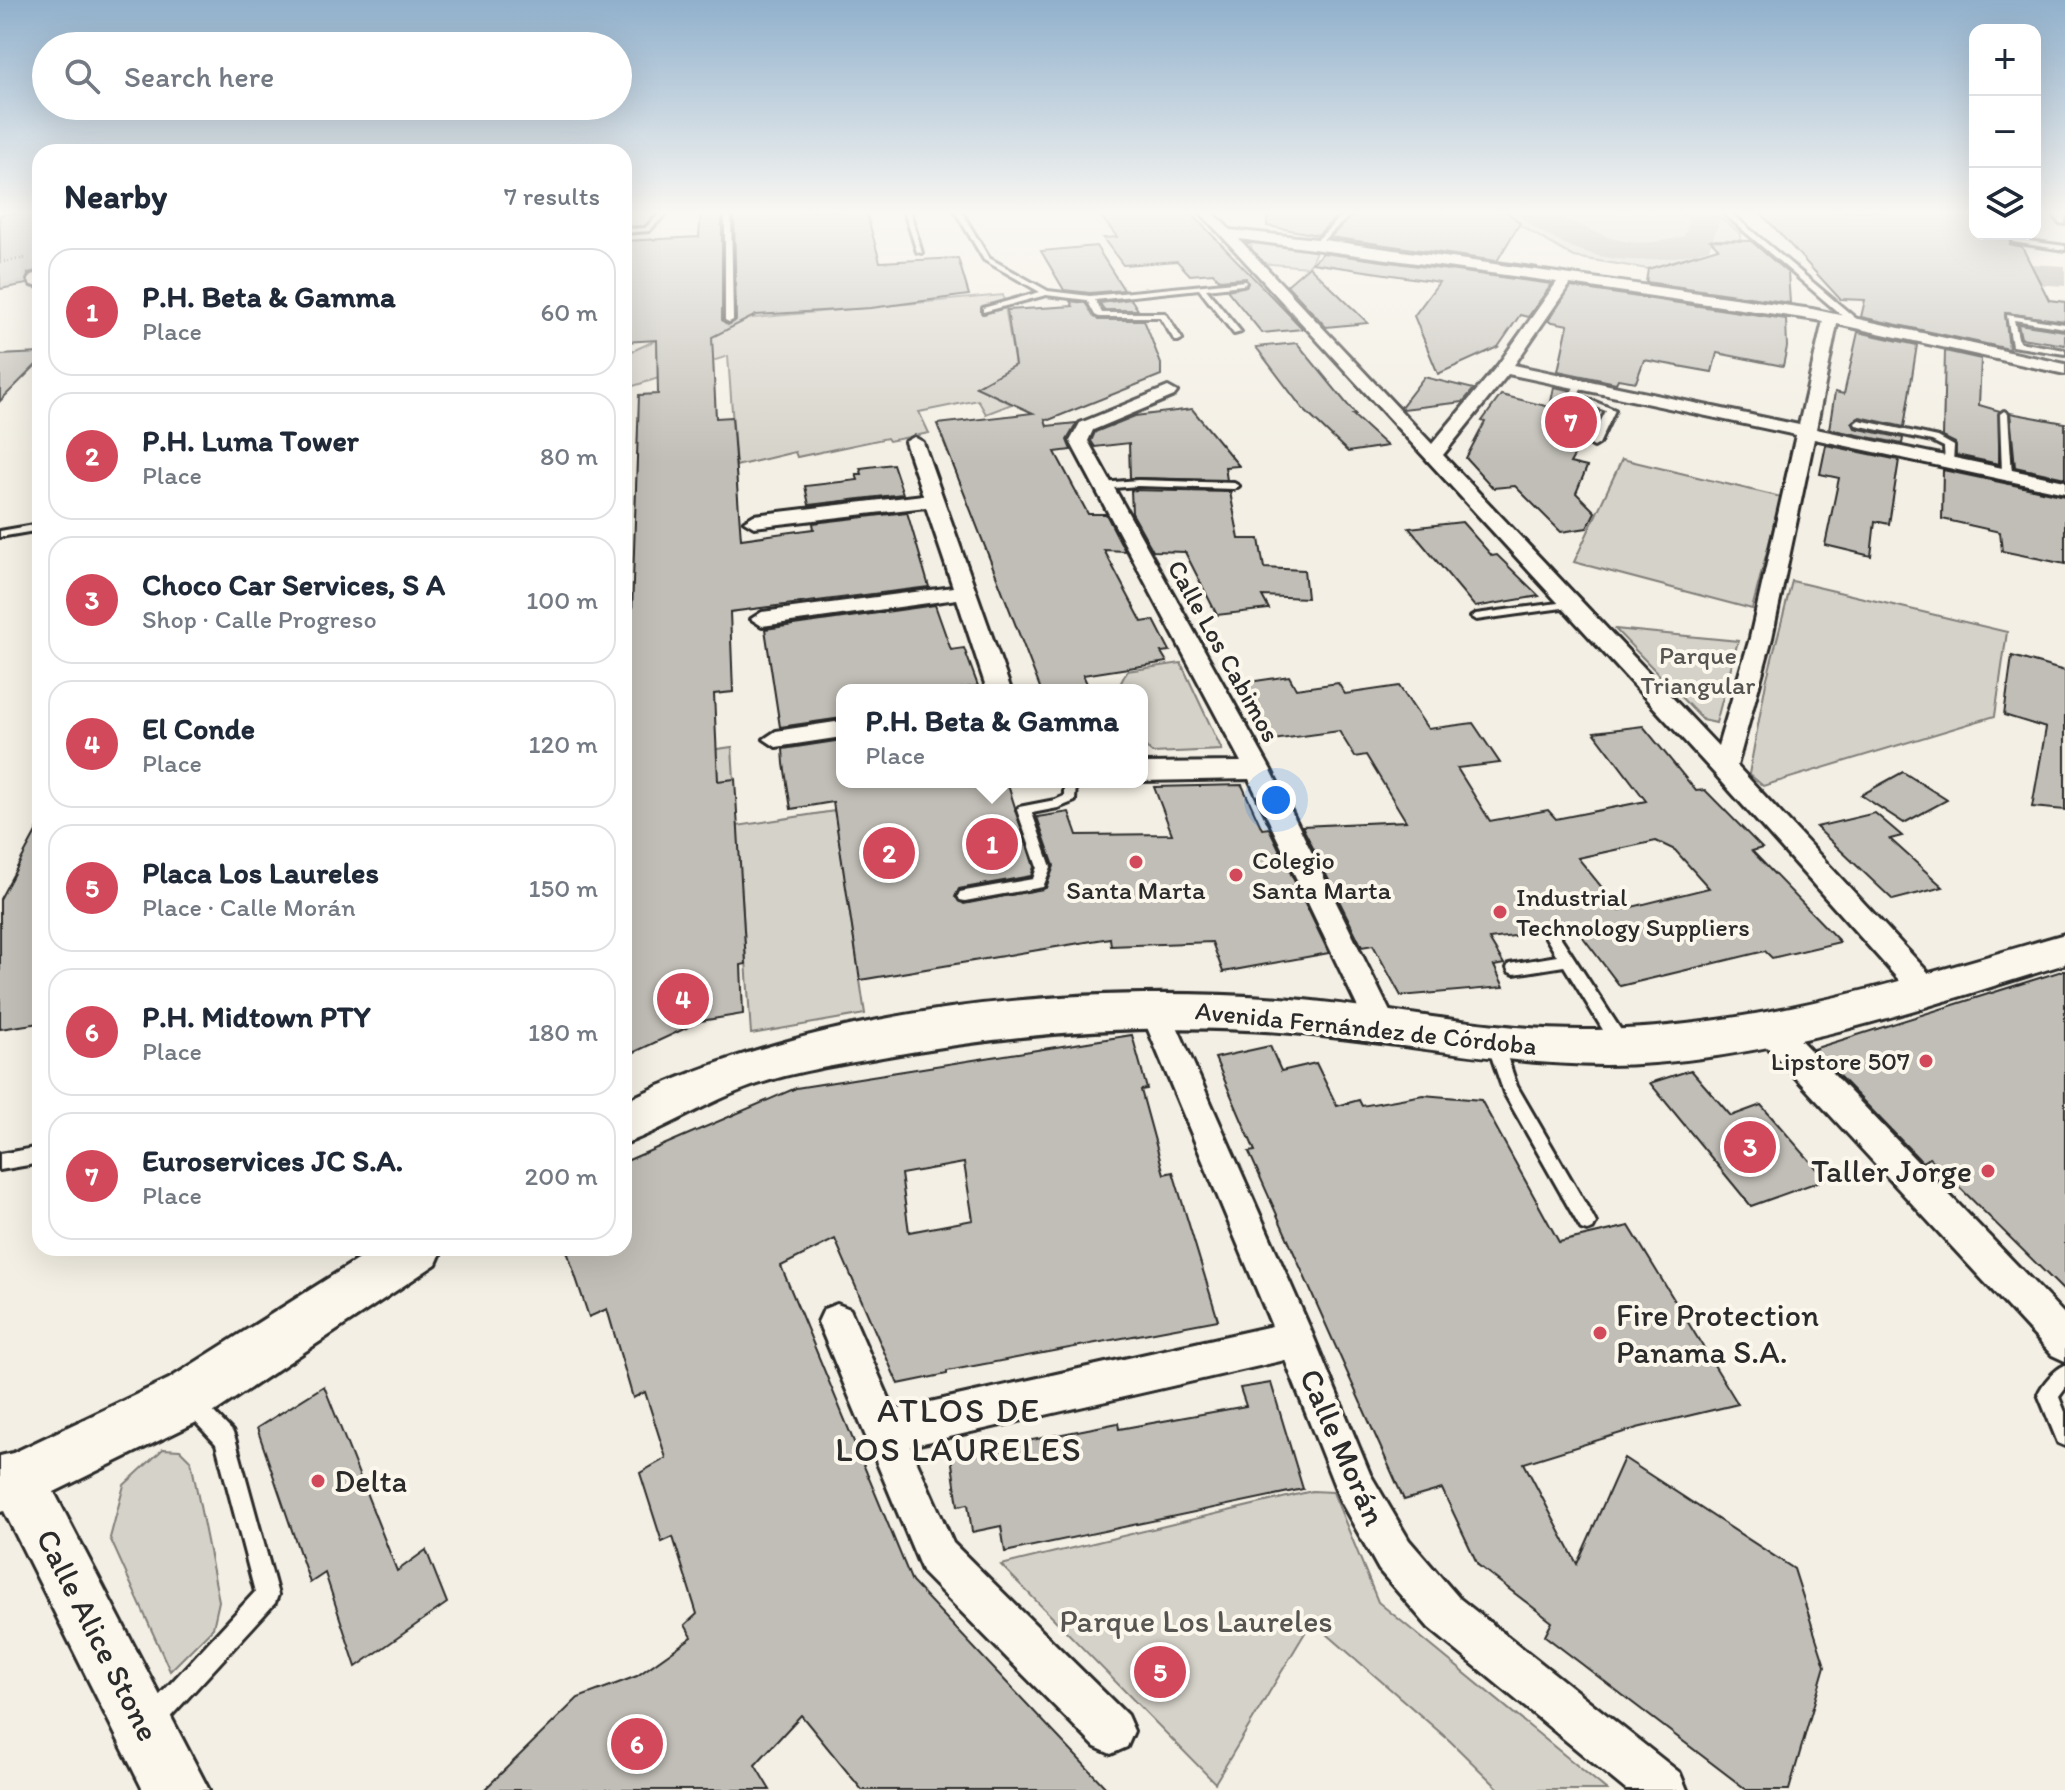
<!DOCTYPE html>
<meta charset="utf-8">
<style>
:root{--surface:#fff;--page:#f2f2f3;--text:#1f2937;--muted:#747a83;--line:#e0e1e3;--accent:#d1495b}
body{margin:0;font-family:Itim,sans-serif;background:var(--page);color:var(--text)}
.controls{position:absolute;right:24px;top:24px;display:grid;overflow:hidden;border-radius:16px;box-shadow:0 8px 32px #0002}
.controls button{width:72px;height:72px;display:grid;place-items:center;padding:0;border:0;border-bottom:2px solid var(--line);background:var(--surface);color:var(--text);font:40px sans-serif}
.you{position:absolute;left:1276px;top:800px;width:28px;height:28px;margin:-20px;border:6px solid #fff;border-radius:50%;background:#1a73e8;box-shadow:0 0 0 12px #1a73e833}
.badge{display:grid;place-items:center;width:52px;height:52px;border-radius:50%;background:var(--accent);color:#fff;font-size:26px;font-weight:700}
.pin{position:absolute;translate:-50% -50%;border:4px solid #fff;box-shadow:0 2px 8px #0006}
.popup{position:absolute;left:836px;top:684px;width:312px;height:104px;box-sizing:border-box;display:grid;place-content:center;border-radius:16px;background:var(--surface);filter:drop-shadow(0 2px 6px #0005);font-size:26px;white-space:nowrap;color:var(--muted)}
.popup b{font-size:30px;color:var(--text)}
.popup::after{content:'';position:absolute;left:50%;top:100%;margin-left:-16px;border:16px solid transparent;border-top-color:var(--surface)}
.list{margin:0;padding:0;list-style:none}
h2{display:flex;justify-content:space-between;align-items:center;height:104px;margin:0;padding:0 32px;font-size:34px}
h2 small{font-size:26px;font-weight:400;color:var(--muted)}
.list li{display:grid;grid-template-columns:52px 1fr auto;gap:24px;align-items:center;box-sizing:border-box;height:128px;margin:0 16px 16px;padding:0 16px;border:2px solid var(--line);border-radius:24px}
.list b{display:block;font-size:30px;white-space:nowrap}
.list p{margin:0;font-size:26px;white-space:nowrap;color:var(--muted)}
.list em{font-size:26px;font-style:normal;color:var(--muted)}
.icon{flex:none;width:44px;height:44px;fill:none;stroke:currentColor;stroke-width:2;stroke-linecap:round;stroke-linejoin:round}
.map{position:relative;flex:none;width:2065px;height:1790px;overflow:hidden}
.search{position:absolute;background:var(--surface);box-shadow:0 8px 32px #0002;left:32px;top:32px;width:600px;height:88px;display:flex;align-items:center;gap:20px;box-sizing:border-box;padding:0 28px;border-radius:44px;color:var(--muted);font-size:30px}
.panel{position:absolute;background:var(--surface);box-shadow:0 8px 32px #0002;left:32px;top:144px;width:600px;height:1112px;border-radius:24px}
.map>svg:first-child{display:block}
.green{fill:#d5d2c9;stroke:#807e7a;stroke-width:2}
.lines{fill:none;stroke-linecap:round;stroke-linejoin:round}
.river{fill:#aca9a2;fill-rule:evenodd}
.building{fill:#c0beb6;stroke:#2b2b2b;stroke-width:2;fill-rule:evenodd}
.primary-tunnel{stroke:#cbc8bf;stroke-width:23;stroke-dasharray:23 12;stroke-linecap:butt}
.lane-casing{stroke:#2b2b2b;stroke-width:6}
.street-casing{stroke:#2b2b2b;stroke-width:6}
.secondary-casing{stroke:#2b2b2b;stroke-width:6}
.primary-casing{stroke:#2b2b2b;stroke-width:6}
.path{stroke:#2b2b2b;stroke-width:3;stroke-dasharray:1 3;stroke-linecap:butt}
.lane{fill:#fbf7ec;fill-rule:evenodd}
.street{fill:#fbf7ec;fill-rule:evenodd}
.secondary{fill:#fbf7ec;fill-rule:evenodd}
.primary{fill:#fbf7ec;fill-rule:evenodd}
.poi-dot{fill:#d1495b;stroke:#fbf7ec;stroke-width:3}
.labels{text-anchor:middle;stroke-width:8;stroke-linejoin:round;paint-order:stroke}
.street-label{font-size:26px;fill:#2b2b2b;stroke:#fbf7ec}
.park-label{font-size:26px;fill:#565552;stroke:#fbf7ec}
.poi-label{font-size:26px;fill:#2b2b2b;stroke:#fbf7ec;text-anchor:start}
.near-poi-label{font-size:32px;fill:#2b2b2b;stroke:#fbf7ec;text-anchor:start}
.near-street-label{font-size:32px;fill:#2b2b2b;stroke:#fbf7ec}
.near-park-label{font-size:32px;fill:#565552;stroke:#fbf7ec}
.near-neighbourhood-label{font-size:34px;letter-spacing:2px;fill:#2b2b2b;stroke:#fbf7ec}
</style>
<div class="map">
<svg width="2065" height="1790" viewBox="0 0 2065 1790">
<rect width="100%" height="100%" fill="#f3efe4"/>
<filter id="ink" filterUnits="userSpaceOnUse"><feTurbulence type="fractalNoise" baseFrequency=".0125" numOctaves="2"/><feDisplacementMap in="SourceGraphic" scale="16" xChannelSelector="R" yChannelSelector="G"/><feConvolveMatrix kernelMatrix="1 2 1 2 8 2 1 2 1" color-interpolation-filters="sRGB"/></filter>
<g filter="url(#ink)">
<g class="green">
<path d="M1506,211H1712L1741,234V240H1710L1694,255L1648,269L1574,257L1521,226Z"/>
<path d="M1250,243L1317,249L1309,267L1257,263Z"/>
<path d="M1003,295L1015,365L976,387L1012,404L986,414L978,400L919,412L929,433L889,441L887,438L797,457L795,452L736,466L728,356L624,389V355L656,340L710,338L743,319Z"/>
<path d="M1622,459L1781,497L1752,609L1574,562Z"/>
<path d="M1792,581L2007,632L1995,716L1763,786L1749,774L1766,682Z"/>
<path d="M1615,629L1738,641L1716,723L1703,720Z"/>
<path d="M1181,663L1222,750L1152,753L1142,743V690H1117L1127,671Z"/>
<path d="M732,747L734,779L624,794V762Z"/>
<path d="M835,811L865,1014L751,1034L737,826Z"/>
<path d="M163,1449L180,1450L191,1461L219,1601L213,1628L170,1671L110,1538L124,1485Z"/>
<path d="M1312,1491L1333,1492L1378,1602L1607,1790H1500L1450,1741L1312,1621L1215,1783L1001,1565Z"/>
</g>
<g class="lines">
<g class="river">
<path d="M1516,211C1527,211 1544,208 1553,213C1605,235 1623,253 1684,236L1689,222L1678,211H1714L1720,219L1709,249C1655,265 1602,266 1551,237C1539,230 1524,223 1516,211Z"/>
<path d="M1951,251L1997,262L2065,266V286L1997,282L1940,268L1935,261L1940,254Z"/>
</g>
</g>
<g class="building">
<path d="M40,211V270L28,273L27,284L0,289V215Z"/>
<path d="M701,211H722V320L728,325L736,320L734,211H866L880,262L958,258L969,295L871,308L756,315L712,337L716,418L732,417L741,539L814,529L813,523L907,512L929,587L730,612L733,692L714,694L718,781L735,779L746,964L741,965L743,1014L701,1021L624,1057V794H628L629,731L624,732V677L632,613L639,395L658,394L657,340L624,342V241L699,237Z"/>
<path d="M1133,211H1189L1303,329L1262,333L1227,290L1247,286L1246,278L1219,280L1213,273L1190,275L1177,261L1123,265L1103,238L1117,237L1100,215Z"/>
<path d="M1268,211H1342L1318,235L1267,226Z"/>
<path d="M1357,211H1506L1520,223L1497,261L1538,267L1330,237Z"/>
<path d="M1759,211H1975V234H2016L2010,244L2022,247L2049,300L2065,302V321L2005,313L2009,349L1861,317L1865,300L1840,299Z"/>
<path d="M1710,240L1751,241L1788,273L1790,303L1646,282L1648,269L1718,248Z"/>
<path d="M1096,246L1124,290L1090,293L1064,290L1041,251Z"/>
<path d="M1323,253L1552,284L1528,317L1520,315L1498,347L1438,374L1414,316L1439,282L1312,263Z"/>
<path d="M1309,266L1368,323L1326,327L1287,285Z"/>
<path d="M1571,287L1786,319L1787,347L1783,366L1717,353L1712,372L1644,360L1636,382L1618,379L1616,383L1558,371L1568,325L1548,321Z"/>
<path d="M1131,299L1138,310H1104L1100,303Z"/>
<path d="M1070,301L1085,303L1098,320H1144L1161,364V375L1049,420L1045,419L1047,426L1077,423L1067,440L1071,450L1055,452L1088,514H1106L1125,551L1104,550L1142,622L1154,620L1170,651L1161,652L1167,662L1083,675L1090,690H1041L937,424L1033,413L976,387L1015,365L1007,310L1073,306Z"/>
<path d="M2018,324L2065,331V345L2021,338Z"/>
<path d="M1858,332L1917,345L1904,427L1860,417L1852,422L1855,428L1903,438L1902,444L1829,429L1835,392L1844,394Z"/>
<path d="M1297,343L1356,415H1353L1387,446L1348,452L1303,409L1256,347Z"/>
<path d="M1945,351L1981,359L1979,405L2000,411L1999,464L1956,455L1955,443L1943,437Z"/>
<path d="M40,353V361L0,401V355Z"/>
<path d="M1424,377L1474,389L1463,402L1403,409L1401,407Z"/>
<path d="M1554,387L1569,390V401L1599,412L1570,463L1587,467L1576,493L1595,512L1587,528L1561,532L1515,486L1493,488L1466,458L1485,422L1482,421L1501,395L1550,407Z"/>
<path d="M1192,409L1239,466L1225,467L1227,480L1130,478L1129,443L1095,447L1091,441L1095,432L1135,416Z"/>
<path d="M2010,413L2065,423V478L2015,467Z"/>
<path d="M1826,445L1899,460L1889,524L1875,521L1871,556L1825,545L1839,478L1820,474Z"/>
<path d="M893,464L903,494L809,505L805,486L858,480L856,474H862L860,468Z"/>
<path d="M1943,470L2065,496V564L2002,551L2000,532L1942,519Z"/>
<path d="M1131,490L1230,492L1239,539H1259L1264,568L1304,570L1307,598L1262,596L1269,609L1217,615L1185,552L1153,551L1132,513Z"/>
<path d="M1462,522L1492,556L1497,555L1539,596L1475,607L1409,528Z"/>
<path d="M935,605L951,650L964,648L978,686L954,690H842V718L780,727L765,629Z"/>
<path d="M2012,656L2065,671V810L2032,807L2046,728L2004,715Z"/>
<path d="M1289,676L1296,689L1338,683L1345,694L1399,686L1428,729L1473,723L1500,763L1457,768L1490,821L1548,810L1556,819L1646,801L1594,732L1643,726L1696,791L1705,790L1762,848L1752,851L1840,942L1772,958L1765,951L1620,986L1576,928L1560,930L1548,923L1541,926L1539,933L1489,939L1504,964L1494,966L1504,987L1401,996L1373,945L1362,947L1302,826L1406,821L1366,755L1355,757L1339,731L1273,740L1242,683ZM1656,841L1675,850L1709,888L1620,910L1578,858Z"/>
<path d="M842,740V782H1007L1034,867L1031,876L959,889L955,897L964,904L1046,888L1054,866L1037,817L1069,812L1077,835L1172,834L1154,787L1242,785L1262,829L1269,828L1329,953L1223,972L1212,942L1111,946L1110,938L860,980L833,802L791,809L784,764L783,749Z"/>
<path d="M1903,772L1947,800L1904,823L1861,795Z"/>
<path d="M1875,813L1902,836L1890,839L1943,887L1893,900L1816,827Z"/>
<path d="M40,825V1023L0,1029V899Z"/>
<path d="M2065,970V1292L1930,1158L1922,1162L1813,1049Z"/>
<path d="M1132,1035L1147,1089L1141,1090L1164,1174L1173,1172L1218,1320L947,1371V1374L898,1384L835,1239L781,1266L912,1582L1108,1790H862L801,1715L755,1765L770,1790H484L578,1698L637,1676L692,1637L685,1625L697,1614L673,1537L662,1542L640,1473L666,1458L645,1392L633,1398L607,1309L589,1317L566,1248H624V1162L796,1088ZM964,1163L973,1220L909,1232L901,1174Z"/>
<path d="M1270,1046L1281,1071L1316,1063L1337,1106L1359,1100L1362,1106L1423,1095L1481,1100L1559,1242L1629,1226L1738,1404L1637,1428L1524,1463L1577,1564L1624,1458L1794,1569L1825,1666L1789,1790H1747L1545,1636L1552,1622L1478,1565L1442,1489L1404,1500L1249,1152L1255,1151L1215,1058Z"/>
<path d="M1691,1070L1731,1116L1761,1105L1826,1179L1751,1206L1650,1083Z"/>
<path d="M1271,1383L1303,1489L1005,1552L1001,1526L972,1532L968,1504L958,1506L951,1456L1118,1423L1119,1429L1246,1406L1240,1388Z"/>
<path d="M324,1386L397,1571L426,1550L447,1603L356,1667L325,1573L310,1583L257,1428Z"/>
</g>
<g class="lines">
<path class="primary-tunnel" d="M0,272L40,266"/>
<defs>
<g id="lane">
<path d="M725,211H731L733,320L729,322L725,320Z"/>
<path d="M904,211H910L922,253L917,252Z"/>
<path d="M955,211H961L989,258L1048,291L1090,296L1245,281L1246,283L1242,285L1206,289L1241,332L1234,334L1199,289L1095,300L1102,313H1165L1182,339L1178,341H1175L1160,317H1099L1095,315L1087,300L1046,295L983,312V308L1040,292L984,260Z"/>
<path d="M1347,211H1354L1319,244H1315V242Z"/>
<path d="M1721,211H1728L1860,322V326H1854Z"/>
<path d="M662,212L667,213L649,231L624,233V229L645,228Z"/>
<path d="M2014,239L2065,246V250L2012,242Z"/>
<path d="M2007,315L2065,324V328L2014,320L2019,342L2065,350V354L2012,346Z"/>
<path d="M1580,381L1584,384L1578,395L1615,410L1599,444L1594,447L1589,444L1606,411L1570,398L1569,396L1577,382Z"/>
<path d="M2004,411L2008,414L2012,474L2007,477L2002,474L2000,414Z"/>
<path d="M1859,420L1938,437L1954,446L1953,462L1945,464L1944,447L1932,441L1856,425L1855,423Z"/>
<path d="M1138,480L1234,483L1239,486L1234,489L1138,486L1102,489L1097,486L1102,483Z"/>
<path d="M40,496V505L35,502L37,497Z"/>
<path d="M40,524V530L0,537V531Z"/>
<path d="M1573,601L1577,602V606L1476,620L1471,617L1476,614Z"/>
<path d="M1064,782H1076L1075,801L1058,808L1032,813L1051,867L1043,887L965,901L960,900L958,896L960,892L965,891L1033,879L1037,867L1017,810L1019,807L1055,800L1064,796Z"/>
<path d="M1549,926L1554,927L1626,1038L1628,1043L1626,1048L1620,1049L1614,1048L1564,966L1514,974L1509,972L1507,968L1509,964L1557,956L1542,931L1544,927Z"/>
<path d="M1495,1038L1501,1039L1517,1086L1593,1217L1596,1223L1593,1229L1587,1231L1581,1229L1504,1093L1487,1044L1489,1039Z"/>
<path d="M40,1147V1163L0,1170V1154Z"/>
<path d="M2065,1365V1389L2059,1397L2065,1412V1446L2058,1443L2038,1394C2043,1383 2054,1370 2065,1365Z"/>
<path d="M193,1395L200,1398L232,1431L235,1438L278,1595L275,1603L162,1726L154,1729L146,1726L143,1718L146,1710L255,1592L216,1444L186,1412L183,1405L186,1398Z"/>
</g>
<g id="street">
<path d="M1199,211H1212L1230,230L1317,239L1812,309L2065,364V374L1837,324L1816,429L2065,481V493L1814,439L1772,638L1737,766L1937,982L1941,990L1937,998L1926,1002L1915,998L1715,774ZM1239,239L1557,282L1498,365L1432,444ZM1570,284L1823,321L1799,425L1514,365ZM1508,374L1796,435L1750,638L1718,746L1443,455Z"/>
<path d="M1168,387L1177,392L1174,396L1093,430L1088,441L1271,770L1398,1028L1394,1037L1383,1041L1372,1037L1249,779L1142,781V763L1241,762L1070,441L1080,423Z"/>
<path d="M914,437L923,442L1011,690H987L957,599L762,626L751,619L762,612L953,587L926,507L754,527L744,521L754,515L923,495L905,442Z"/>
<path d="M842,721V737L776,747L764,739L776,731Z"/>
<path d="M1154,996L1165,999L1169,1008L1309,1326L1370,1474L1409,1540L1459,1598L1680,1773L1687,1790H1626L1429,1628L1379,1570L1341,1502L1285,1360L910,1446L953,1543L1127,1715L1134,1731L1127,1747L1111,1754L1095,1747L923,1573L818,1322L824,1309L837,1304L850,1309L894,1410L1272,1326L1139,1008L1143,999Z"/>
<path d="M1772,1018L1783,1022L2065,1315V1361L2052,1355L1761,1040L1757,1031L1761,1022Z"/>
</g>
<g id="secondary">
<path d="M2052,211H2065V224L2059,223Z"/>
<path d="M2065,934V964C1931,1005 1796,1052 1655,1063C1528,1073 1406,1041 1280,1032C1146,1022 1014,1033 882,1057C839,1065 794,1071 752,1086C708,1101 668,1128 624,1144V1102C820,1007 1065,983 1281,998C1386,1006 1490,1032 1596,1030C1757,1028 1912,978 2065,934Z"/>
<path d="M376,1248H443L436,1264L207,1417L54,1492L209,1790H143L4,1511L0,1512V1456L13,1453L169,1379Z"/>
</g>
<path id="primary" d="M40,273V287L31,285L28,280L31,275Z"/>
</defs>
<use href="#lane" class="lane-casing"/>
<use href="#street" class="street-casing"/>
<use href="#secondary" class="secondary-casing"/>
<use href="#primary" class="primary-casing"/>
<path class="path" d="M0,262L27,258"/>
<use href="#lane" class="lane"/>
<use href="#street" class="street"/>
<use href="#secondary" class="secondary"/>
<use href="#primary" class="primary"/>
</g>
</g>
<linearGradient id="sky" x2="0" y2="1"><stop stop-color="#90b0cc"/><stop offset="0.46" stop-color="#faf8f3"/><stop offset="1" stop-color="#faf8f3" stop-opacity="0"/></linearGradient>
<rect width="2065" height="462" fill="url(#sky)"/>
<g class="poi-dot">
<circle cx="1136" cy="862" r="8"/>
<circle cx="1236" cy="875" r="8"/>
<circle cx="1500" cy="912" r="8"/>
<circle cx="1926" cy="1061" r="8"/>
<circle cx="1988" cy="1171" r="8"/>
<circle cx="1600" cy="1333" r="8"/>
<circle cx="318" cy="1481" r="8"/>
</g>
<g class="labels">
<g class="street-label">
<text transform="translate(1224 651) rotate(61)" y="9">Calle Los Cabimos</text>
<text transform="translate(1366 1028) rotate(6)" y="9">Avenida Fernández de Córdoba</text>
</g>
<g class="park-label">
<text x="1698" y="664">Parque<tspan x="1698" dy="30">Triangular</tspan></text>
</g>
<g class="poi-label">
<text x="1252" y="869">Colegio<tspan x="1252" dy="30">Santa Marta</tspan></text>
<text x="1136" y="899" text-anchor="middle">Santa Marta</text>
<text x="1516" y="906">Industrial<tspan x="1516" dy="30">Technology Suppliers</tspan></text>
<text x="1910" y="1070" text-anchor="end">Lipstore 507</text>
</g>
<g class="near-poi-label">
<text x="1972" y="1182" text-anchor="end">Taller Jorge</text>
<text x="1616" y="1326">Fire Protection<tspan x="1616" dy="37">Panama S.A.</tspan></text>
<text x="334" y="1492">Delta</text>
</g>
<g class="near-street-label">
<text transform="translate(1343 1447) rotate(66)" y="11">Calle Morán</text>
<text transform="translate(98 1635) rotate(63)" y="11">Calle Alice Stone</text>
</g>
<g class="near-park-label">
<text x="1196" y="1632">Parque Los Laureles</text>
</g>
<g class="near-neighbourhood-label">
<text x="959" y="1422">ATLOS DE<tspan x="959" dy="39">LOS LAURELES</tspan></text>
</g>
</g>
</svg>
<div class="controls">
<button>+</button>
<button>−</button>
<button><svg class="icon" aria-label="layers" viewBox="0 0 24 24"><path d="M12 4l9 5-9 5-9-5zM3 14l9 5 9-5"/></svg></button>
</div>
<div class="you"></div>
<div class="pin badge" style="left:992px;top:844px">1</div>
<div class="popup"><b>P.H. Beta &amp; Gamma</b>Place</div>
<div class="pin badge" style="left:889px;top:853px">2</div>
<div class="pin badge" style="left:1750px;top:1147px">3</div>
<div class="pin badge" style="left:683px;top:999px">4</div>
<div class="pin badge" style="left:1160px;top:1672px">5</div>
<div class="pin badge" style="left:637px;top:1744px">6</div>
<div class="pin badge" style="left:1571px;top:422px">7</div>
<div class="search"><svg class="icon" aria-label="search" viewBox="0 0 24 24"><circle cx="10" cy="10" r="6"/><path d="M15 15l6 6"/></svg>Search here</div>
<section class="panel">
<h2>Nearby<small>7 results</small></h2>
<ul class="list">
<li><span class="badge">1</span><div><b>P.H. Beta &amp; Gamma</b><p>Place</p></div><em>60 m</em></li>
<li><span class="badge">2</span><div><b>P.H. Luma Tower</b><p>Place</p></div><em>80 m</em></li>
<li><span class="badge">3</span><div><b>Choco Car Services, S A</b><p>Shop · Calle Progreso</p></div><em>100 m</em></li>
<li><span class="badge">4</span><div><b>El Conde</b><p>Place</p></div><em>120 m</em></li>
<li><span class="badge">5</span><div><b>Placa Los Laureles</b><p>Place · Calle Morán</p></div><em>150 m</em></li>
<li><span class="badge">6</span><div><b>P.H. Midtown PTY</b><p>Place</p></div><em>180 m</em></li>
<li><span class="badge">7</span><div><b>Euroservices JC S.A.</b><p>Place</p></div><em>200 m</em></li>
</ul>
</section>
</div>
